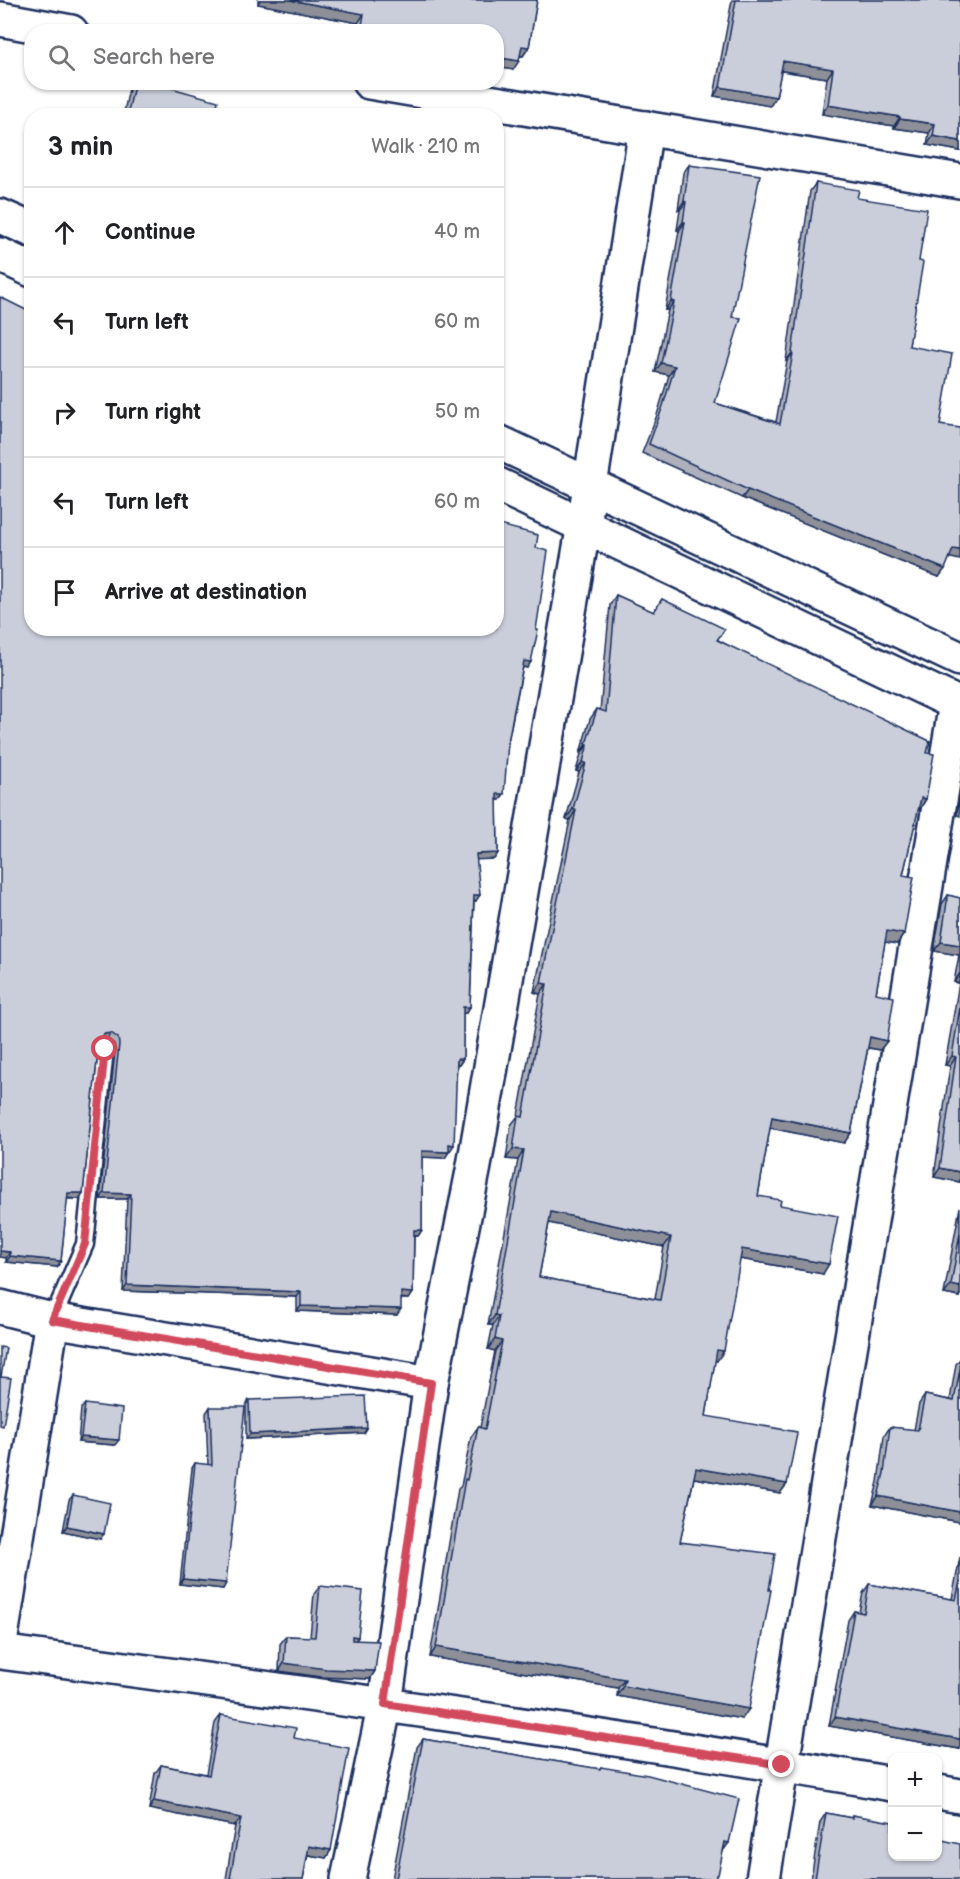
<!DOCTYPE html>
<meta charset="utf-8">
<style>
:root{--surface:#fff;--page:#f2f2f2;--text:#202124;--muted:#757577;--line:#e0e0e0}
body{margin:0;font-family:"Balsamiq Sans",sans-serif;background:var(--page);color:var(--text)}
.controls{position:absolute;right:18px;bottom:18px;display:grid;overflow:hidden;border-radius:12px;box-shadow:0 2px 4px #0004}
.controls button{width:54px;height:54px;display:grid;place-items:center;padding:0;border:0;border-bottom:2px solid var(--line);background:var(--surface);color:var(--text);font:30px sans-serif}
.stop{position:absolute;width:18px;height:18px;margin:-14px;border:4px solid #d1495b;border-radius:50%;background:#fff}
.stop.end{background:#d1495b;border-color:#fff;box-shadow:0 2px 6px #0008}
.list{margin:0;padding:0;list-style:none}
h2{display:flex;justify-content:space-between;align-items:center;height:78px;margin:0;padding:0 24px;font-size:26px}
h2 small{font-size:20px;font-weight:400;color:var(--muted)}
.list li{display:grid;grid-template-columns:39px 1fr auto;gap:18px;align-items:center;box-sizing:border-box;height:90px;padding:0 24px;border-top:2px solid var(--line)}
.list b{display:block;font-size:22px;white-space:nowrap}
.list em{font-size:20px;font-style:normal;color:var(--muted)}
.icon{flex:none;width:33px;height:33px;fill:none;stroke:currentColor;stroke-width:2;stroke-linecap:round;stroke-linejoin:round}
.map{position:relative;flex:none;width:960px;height:1879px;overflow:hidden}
.search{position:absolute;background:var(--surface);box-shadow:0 2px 4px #0004;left:24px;top:24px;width:480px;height:66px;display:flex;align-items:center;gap:15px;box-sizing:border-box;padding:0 21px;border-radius:24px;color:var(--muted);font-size:22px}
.panel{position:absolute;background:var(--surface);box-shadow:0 2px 4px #0004;left:24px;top:108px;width:480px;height:528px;border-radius:24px}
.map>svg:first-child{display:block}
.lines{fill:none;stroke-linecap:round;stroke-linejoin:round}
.lane-casing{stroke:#1b2f5e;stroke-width:21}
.street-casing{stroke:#1b2f5e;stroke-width:38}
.secondary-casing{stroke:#1b2f5e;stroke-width:38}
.lane{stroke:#fff;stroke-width:16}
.street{stroke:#fff;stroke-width:33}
.secondary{stroke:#fff;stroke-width:33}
.wall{fill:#aeb1bb;stroke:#1b2f5e;stroke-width:1.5;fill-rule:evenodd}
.shaded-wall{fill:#8d9099;stroke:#1b2f5e;stroke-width:1.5}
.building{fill:#caceda;stroke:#1b2f5e;stroke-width:1.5;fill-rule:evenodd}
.route{stroke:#d1495b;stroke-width:8}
</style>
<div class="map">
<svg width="960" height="1879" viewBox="0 0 960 1879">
<rect width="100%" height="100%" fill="#fff"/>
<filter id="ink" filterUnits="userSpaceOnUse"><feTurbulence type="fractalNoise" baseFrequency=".0167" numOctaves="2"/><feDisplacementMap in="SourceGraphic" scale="12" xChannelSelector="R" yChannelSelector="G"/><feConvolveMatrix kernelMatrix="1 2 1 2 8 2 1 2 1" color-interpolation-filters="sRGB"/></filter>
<g filter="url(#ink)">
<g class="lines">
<defs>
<path id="lane" d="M52,1320L85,1244L105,1049"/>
<g id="street">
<path d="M0,19L71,32"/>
<path d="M369,82L960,181"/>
<path d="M0,1307L52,1320L431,1383"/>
<path d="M0,1643L52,1320"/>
<path d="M0,1652C298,1692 596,1733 892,1784"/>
<path d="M938,1792L960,1796"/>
<path d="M348,1879L385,1704L431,1383L474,1166L584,524L646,128"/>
<path d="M763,1879L956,703"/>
</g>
<g id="secondary">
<path d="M0,216L32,230"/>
<path d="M0,255L32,270"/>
<path d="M496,441L960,659"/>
<path d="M496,484L960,705"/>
</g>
</defs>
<use href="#lane" class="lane-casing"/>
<use href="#street" class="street-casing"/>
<use href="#secondary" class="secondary-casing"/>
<use href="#lane" class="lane"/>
<use href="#street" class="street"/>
<use href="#secondary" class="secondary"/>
</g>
<g class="wall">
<path d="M258,0H537L529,47L523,56H520L513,70L496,32H357L358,23L258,4Z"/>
<path d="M732,0H960V151L927,145L929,133L894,128V126L822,114L827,78L781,71L776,97L770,106L714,96Z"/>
<path d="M133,82H150L215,116H123L129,89Z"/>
<path d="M689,165L715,403L776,422L787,361H786L810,191L816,183L857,198L919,261L909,346L940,425L949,558L939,577L742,498L642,453L657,415L669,375L655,372L668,310H665L679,231L677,230L680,210H678L683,173Z"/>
<path d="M536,548L527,668L523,667L508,742L500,800H497L498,853L494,859H476V901H474L470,1007L466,1013H463V1059L459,1065H457L450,1151H449L445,1158L422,1157V1230L418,1236H414L413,1293L409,1299H401L397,1315L297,1311V1297L123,1291L127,1199H100L115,1050L114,1044L107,1039L100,1040L99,1042L83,1193L79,1199H67L61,1261L57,1267L6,1262L32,628Z"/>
<path d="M616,595L653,612L662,599L718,640L927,753L926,799L920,809L918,808L903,875L904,934L897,944L885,942L876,993L887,1041L880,1050L868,1048L851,1133L844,1143L770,1128L758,1196L780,1205L823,1274L740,1259L717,1361L715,1360L706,1416L787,1484L780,1493L694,1478L680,1542L742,1719L617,1696L618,1688L430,1657L458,1489L461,1486L471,1437L478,1427L480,1428L495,1351L488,1349L493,1325H488L518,1160L506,1159L511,1125L518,1116L540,994L534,992L570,820L566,819L579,772L576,771L581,754L580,753L590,719L597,709L600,711L610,605ZM549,1223L664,1247L655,1299L539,1277Z"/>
<path d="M960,794V816L957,815Z"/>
<path d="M948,895L960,898V1182L934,1177L950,1066L945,1065L959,983L954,982L959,955L934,951L942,904Z"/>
<path d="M960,1207V1297L944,1294Z"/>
<path d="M960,1359V1522L872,1505L878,1482L884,1436L890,1427L914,1430L919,1404L925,1395L950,1400L956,1364Z"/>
<path d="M249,1400L367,1428L364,1433L246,1439V1405Z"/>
<path d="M85,1404L115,1445L78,1442L81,1409Z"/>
<path d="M210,1407L226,1583L223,1589L180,1584L192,1468L195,1463L208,1465L206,1413Z"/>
<path d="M73,1495L100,1539L63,1531L69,1500Z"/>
<path d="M960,1557V1749L829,1726L848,1620L854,1611L859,1612L863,1593L869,1584L952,1599Z"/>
<path d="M320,1586L358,1637L356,1640L375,1671L370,1679L321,1677L279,1671L280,1644L286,1636L310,1637L314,1594Z"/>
<path d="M221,1715L294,1738L331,1850L326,1858L308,1855L303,1879H226L235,1826L149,1809L155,1773L161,1765L206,1774L215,1723Z"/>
<path d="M423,1739L599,1769L601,1767L723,1851L715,1879H392L417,1747Z"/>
<path d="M826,1813L851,1818L852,1815L960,1879H811L820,1822Z"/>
</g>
<g class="shaded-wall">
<path d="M260,0H290L364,14L358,23L258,4Z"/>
<path d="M362,26L391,32H358Z"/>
<path d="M522,46L529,47L523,56L515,55Z"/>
<path d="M496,57L519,61L513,70L496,67Z"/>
<path d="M783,61L833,69L827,78L777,70Z"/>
<path d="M720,87L776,97L770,106L714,96Z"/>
<path d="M828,105L900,117L894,126L822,114Z"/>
<path d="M900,119L935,124L929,133L894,128Z"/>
<path d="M933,136L960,141V151L927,145Z"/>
<path d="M684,201L686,202L680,210H678Z"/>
<path d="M683,222H685L679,231L677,230Z"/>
<path d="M671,301L674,302L668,310H665Z"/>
<path d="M792,353H793L787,361H786Z"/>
<path d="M661,363L675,366L669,375L655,372Z"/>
<path d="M748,490L945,569L939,577L742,498Z"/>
<path d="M953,549L960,550V560L947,557Z"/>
<path d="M524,661L531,662L527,668L520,666Z"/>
<path d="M586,744H588L581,754L580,753Z"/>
<path d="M583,762L586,763L579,772L576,771Z"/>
<path d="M497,794H504L500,800H493Z"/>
<path d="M921,798L926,799L920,809L914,808Z"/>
<path d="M573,809L576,810L570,820L566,819Z"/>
<path d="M498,853L494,859L472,860L476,854Z"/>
<path d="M474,895H480L476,901H470Z"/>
<path d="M887,931L904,934L897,944L880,941Z"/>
<path d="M941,942L960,945V954L959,955L934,951Z"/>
<path d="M960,973L959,983L954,982Z"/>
<path d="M541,983L547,984L540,994L534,992Z"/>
<path d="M463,1007H470L466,1013H459Z"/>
<path d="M111,1033L107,1039L100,1040L104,1034Z"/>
<path d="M870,1037L887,1041L880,1050L864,1047Z"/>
<path d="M952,1056L956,1057L950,1066L945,1065Z"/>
<path d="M457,1059H463L459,1065H453Z"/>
<path d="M772,1117L851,1133L844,1143L766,1127Z"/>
<path d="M449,1144L454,1145L450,1151L445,1150Z"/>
<path d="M513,1149L524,1150L518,1160L506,1159Z"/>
<path d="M422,1151L449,1152L445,1158L418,1157Z"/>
<path d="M940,1168L960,1172V1182L934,1177Z"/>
<path d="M68,1193H83L79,1199L64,1198Z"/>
<path d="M104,1193L131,1194L127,1199H100Z"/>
<path d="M551,1212L671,1237L664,1247L544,1222Z"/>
<path d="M414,1230H422L418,1236L410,1235Z"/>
<path d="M742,1249L829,1264L823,1274L735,1258Z"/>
<path d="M0,1251L10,1252L6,1258L0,1257Z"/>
<path d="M10,1256L61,1261L57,1267L6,1262Z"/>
<path d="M127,1285L301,1292L297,1297L123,1291Z"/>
<path d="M951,1285L960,1287V1297L944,1294Z"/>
<path d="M401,1292L413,1293L409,1299L397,1298Z"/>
<path d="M301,1306L401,1309L397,1315L297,1311Z"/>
<path d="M495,1315L499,1316L493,1325H488Z"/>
<path d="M495,1339L502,1341L495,1351L488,1349Z"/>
<path d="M717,1350L724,1351L717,1361L710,1359Z"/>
<path d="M367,1428L364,1433L246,1439L250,1434Z"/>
<path d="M81,1437L119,1440L115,1445L78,1442Z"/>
<path d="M696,1468L787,1484L780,1493L689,1477Z"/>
<path d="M878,1496L960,1512V1522L872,1505Z"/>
<path d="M67,1526L104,1534L100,1539L63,1531Z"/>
<path d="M183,1579L226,1583L223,1589L180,1584Z"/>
<path d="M352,1636L358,1637L353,1645L346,1644Z"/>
<path d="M436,1647L625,1679L618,1688L430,1657Z"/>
<path d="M284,1663L375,1671L370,1679L321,1677L279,1671Z"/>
<path d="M623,1686L749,1709L742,1719L617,1696Z"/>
<path d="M835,1717L960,1739V1749L829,1726Z"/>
<path d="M154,1801L241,1818L235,1826L149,1809Z"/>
<path d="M725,1842L729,1843L723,1851Z"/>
<path d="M309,1846L331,1850L326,1858L304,1854Z"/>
</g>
<g class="building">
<path d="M290,0H537L529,47L522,46L519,61L496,57V32H391L362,26L364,14Z"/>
<path d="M736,0H960V141L933,136L935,124L900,119V117L828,105L833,69L783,61L776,97L720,87Z"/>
<path d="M135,82H150L218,101L215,116H127Z"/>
<path d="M689,165L760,175L732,317L741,318L715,403L780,424L793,353H792L816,183L859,190L857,198L927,209L919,261L923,262L909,346L952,354L940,425L960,428V550L953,549L945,569L748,490L649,444L663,406L675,366L661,363L674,302L671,301L685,222H683L686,202L684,201Z"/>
<path d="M0,297L32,313V628H496V524L538,535L536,548L548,551L536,630H538L531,662L524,661L513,715L508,742L504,794H497L498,853L476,854L480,895H474L470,1007H463V1059H457L454,1145L449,1144V1152L422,1151V1230H414L413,1293L401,1292V1309L301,1306V1292L127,1285L131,1194L104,1193L119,1044L118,1038L111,1033L104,1034L99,1042L83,1193H68L61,1261L10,1256V1252L0,1251Z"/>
<path d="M616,595L654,612L662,599L725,629L717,640L930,741L927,753L934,754L926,799L921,798L903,875L914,877L904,934L887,931L876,993L894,997L887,1041L870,1037L851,1133L772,1117L758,1196L781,1200L780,1205L838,1216L829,1264L742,1249L724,1351L717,1350L706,1416L797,1432V1434L787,1484L696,1468L680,1542L775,1554L769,1590H771L749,1709L623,1686L625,1679L436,1647L465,1479L467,1480L478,1427L485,1429L502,1341L495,1339L499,1316L495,1315L524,1150L513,1149L518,1116L523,1117L547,984L541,983L576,810L573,809L586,763L583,762L588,744H586L597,709L606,712ZM551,1212L671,1237L660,1300L539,1277Z"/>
<path d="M948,895L960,898V945L941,942Z"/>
<path d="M960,1007V1172L940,1168L956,1057L952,1056Z"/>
<path d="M960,1233V1287L951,1285Z"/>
<path d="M0,1347L6,1348L1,1377L11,1378L3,1426L0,1425Z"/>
<path d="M960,1369V1512L878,1496L884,1473L890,1427L918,1430L925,1395L954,1401Z"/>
<path d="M365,1396L367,1428L250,1434L249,1400Z"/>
<path d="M85,1404L122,1409L119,1440L81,1437Z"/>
<path d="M210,1407H245L226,1583L183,1579L195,1463L212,1465Z"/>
<path d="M73,1495L110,1503L104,1534L67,1526Z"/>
<path d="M960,1581V1739L835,1717L854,1611L864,1613L869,1584L956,1600Z"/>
<path d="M320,1586L363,1591L358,1637L352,1636V1640L379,1641L375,1671L326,1669L284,1663L286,1636L315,1637Z"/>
<path d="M221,1715L296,1728L294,1738L349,1748L331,1850L309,1846L303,1879H230L241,1818L154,1801L161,1765L209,1775Z"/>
<path d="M423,1739L600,1769L601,1767L648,1775L739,1799L729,1843L725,1842L718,1875H716L715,1879H396Z"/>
<path d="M826,1813L852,1818V1815L892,1822V1857H938V1839L960,1844V1879H815Z"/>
</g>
</g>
<g class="lines" filter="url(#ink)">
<path class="route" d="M105,1049L85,1244L52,1320L431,1383L385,1704L782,1765"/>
</g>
</svg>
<div class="controls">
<button>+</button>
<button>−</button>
</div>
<div class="stop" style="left:105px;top:1049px"></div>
<div class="stop end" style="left:782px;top:1765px"></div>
<div class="search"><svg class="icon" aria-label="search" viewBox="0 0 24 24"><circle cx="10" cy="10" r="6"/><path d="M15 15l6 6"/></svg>Search here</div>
<section class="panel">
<h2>3 min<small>Walk · 210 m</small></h2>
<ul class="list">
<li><svg class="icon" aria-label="ahead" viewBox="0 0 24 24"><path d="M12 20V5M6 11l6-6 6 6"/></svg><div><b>Continue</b></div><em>40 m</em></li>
<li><svg class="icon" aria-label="left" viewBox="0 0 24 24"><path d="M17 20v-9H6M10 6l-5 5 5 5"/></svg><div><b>Turn left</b></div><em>60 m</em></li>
<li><svg class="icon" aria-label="right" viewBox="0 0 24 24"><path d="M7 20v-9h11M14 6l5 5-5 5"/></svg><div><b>Turn right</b></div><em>50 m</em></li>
<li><svg class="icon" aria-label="left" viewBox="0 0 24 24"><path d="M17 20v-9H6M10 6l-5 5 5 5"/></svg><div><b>Turn left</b></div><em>60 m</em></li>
<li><svg class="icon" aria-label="arrive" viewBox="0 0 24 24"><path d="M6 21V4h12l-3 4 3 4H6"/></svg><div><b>Arrive at destination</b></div></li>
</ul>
</section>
</div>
